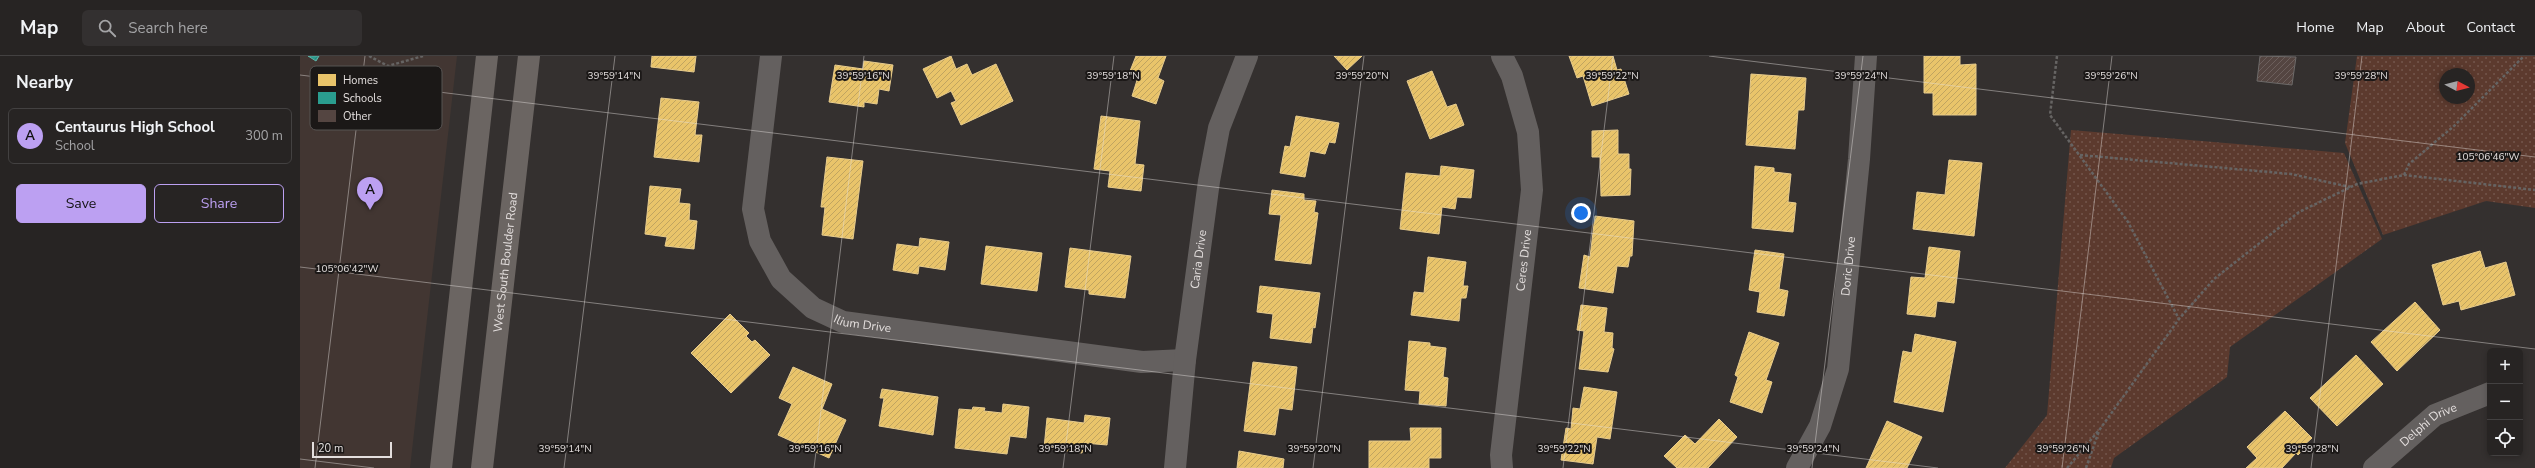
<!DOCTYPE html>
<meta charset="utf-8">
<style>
:root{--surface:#272423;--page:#333030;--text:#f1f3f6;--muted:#a4a4a6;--line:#434141;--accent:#bca0f2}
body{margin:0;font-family:"Nunito Sans",sans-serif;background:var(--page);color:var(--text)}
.controls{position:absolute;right:12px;bottom:12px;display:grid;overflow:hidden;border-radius:6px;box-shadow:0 2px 6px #0003}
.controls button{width:36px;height:36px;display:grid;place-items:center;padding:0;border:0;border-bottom:1px solid var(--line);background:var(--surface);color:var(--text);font:20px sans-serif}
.compass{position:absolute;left:2139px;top:12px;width:36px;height:36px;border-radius:50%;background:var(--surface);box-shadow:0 2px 6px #0003;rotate:97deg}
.scale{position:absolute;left:12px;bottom:10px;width:80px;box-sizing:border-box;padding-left:4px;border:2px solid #e4dfde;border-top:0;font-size:11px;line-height:14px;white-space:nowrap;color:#e4dfde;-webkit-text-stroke:3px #1b1817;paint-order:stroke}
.you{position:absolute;left:1281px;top:157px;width:14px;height:14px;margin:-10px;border:3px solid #fff;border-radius:50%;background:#1a73e8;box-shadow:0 0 0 6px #1a73e833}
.badge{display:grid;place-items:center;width:26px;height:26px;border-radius:50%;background:var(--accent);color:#111;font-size:13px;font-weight:700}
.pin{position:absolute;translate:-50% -33px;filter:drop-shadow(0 1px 2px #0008)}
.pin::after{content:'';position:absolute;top:21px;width:14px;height:12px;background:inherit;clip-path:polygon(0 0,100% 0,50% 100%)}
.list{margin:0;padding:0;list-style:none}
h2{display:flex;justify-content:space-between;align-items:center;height:52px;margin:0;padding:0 16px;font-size:17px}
h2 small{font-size:13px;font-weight:400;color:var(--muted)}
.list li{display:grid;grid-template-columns:26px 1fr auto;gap:12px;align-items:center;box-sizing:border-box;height:56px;margin:0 8px 8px;padding:0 8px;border:1px solid var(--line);border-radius:6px}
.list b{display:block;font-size:15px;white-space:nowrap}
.list p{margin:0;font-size:13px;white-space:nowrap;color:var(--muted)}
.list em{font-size:13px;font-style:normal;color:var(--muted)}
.actions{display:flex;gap:8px;padding:12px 16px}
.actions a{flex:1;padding:9px 0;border:1px solid var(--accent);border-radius:6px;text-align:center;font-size:14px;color:var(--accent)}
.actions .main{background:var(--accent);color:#111}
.icon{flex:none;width:22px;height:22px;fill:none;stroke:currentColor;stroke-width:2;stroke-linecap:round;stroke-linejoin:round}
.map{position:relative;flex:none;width:2235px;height:412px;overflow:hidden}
header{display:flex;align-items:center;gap:24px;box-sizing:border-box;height:56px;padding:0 20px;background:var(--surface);border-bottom:1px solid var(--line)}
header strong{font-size:19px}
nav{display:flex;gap:22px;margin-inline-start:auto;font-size:14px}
.search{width:280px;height:36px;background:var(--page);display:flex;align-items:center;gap:10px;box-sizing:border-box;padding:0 14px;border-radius:6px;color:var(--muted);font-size:15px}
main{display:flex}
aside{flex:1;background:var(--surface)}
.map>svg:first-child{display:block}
.built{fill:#423632}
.park{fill:url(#park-dots);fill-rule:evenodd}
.homes{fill:url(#homes-hatch);stroke:#e8cc8d}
.schools{fill:url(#schools-hatch);stroke:#62b1a7}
.building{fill:url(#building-hatch);stroke:#6d6a69}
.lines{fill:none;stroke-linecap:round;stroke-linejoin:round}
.path{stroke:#666463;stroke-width:2.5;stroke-dasharray:3 2;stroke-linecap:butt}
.street{stroke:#64605f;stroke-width:22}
.primary{stroke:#6b6562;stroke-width:22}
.ticks{fill:none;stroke:#e4dfde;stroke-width:1;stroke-opacity:0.45}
.labels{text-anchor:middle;stroke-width:4;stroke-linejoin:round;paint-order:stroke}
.street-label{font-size:12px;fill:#e4dfde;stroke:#1b1817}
.key{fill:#1b1817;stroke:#575453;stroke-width:1}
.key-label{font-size:11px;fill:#e4dfde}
.ticks-label{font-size:10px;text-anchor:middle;fill:#e4dfde;stroke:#1b1817;stroke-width:4;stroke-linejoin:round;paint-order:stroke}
</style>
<header>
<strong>Map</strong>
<div class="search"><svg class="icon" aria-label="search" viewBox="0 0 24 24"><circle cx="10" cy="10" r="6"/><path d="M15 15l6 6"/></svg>Search here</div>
<nav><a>Home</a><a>Map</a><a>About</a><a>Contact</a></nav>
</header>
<main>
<aside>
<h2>Nearby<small></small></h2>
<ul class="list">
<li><span class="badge">A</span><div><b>Centaurus High School</b><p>School</p></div><em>300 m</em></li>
</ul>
<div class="actions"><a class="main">Save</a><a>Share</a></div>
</aside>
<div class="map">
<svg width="2235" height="412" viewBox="0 0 2235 412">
<defs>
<pattern id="park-dots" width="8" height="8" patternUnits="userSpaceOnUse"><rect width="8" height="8" fill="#5c3a2e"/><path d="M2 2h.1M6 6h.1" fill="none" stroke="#73564c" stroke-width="1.8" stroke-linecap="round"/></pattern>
<pattern id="homes-hatch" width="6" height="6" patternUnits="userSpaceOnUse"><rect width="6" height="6" fill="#e9c46a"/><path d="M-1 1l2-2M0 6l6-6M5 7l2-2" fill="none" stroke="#c0a460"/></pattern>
<pattern id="schools-hatch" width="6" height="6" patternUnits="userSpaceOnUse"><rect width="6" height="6" fill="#2a9d8f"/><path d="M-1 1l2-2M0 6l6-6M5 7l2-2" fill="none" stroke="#328278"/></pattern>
<pattern id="building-hatch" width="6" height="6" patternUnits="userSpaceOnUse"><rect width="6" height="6" fill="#544541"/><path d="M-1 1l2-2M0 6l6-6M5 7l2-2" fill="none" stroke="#6c5f5c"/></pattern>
</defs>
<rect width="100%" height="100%" fill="#34302f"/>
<path class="built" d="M0,0H157L110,412H0Z"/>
<g class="park">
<path d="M2057,0H2235V152L2186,145L2083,179L2045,87ZM2145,18H2169V42H2145Z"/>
<path d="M1771,74L2044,97L2082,183L1930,291L1927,321L1814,402L1811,412H1705L1747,359Z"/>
</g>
<g class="homes">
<path d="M352,0H396L394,16L351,11Z"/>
<path d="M651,0L656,13L667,8L672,19L696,8L713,45L661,69L651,47L656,45L651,35L637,42L623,13Z"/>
<path d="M836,0H866L858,22L864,25L856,48L832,40L839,18L830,15Z"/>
<path d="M1034,0H1062L1047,14Z"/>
<path d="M1269,0H1313L1317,14L1321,13L1329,38L1292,50L1283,20L1277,22Z"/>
<path d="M1624,0H1660V9L1676,8V59H1633V37H1624Z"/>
<path d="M564,5L593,9L589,35L579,33L577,48L564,46V51L529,46L535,9L563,13Z"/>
<path d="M1132,15L1147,51L1156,48L1164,69L1130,83L1107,25Z"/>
<path d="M1451,18L1506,22L1504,54H1498L1495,93L1446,89Z"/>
<path d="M361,42L399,46L395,79H402L399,106L354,101Z"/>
<path d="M801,60L840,65L835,108L844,109L841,135L808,131L810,115L794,113Z"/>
<path d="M996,60L1039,67L1035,87L1029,86L1025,98L1010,95L1005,121L980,117L985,90L990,91Z"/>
<path d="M1318,74V98H1329V113H1331L1330,139L1301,140L1300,101H1292V75Z"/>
<path d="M527,101L563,105L553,183L522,179L525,151H521Z"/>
<path d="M1649,104L1682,107L1674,180L1613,173L1617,136L1645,139Z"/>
<path d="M1141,110L1174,114L1171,142L1157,141L1155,153L1142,151L1139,178L1100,173L1106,117L1140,120Z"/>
<path d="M1455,110L1474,112V116L1491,118L1488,146L1496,147L1493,176L1452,172Z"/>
<path d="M350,130L381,133L379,147L390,148L389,164L397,165L394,193L365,190L367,181L345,178Z"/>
<path d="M972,134L1004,138V144L1016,145L1014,156L1018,157L1011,208L975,204L981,159L969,158Z"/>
<path d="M1295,160L1334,165L1332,200H1330L1328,211L1317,210L1313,237L1279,232L1284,199L1290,201Z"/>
<path d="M620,182L649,186L645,214L619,210L618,218L593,214L597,188L619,191Z"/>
<path d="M686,190L742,197L737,235L681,228Z"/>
<path d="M1629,191L1660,195L1654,247L1637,245L1635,261L1607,258L1611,221L1625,222Z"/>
<path d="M770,192L831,200L825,242L789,238V234L765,231Z"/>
<path d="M1455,194L1484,198L1479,233L1488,235L1484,260L1457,256L1460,236L1449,234Z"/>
<path d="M2180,195L2185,212L2206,206L2215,239L2161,254L2159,245L2143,249L2132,209Z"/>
<path d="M1128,201L1166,206L1163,230H1168L1166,242H1161L1159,265L1111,259L1114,236L1124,237Z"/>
<path d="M960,230L1020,237L1015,272L1013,271L1011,287L970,282L973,258L957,256Z"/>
<path d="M2115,246L2140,274L2097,315L2071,286Z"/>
<path d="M1281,249L1307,252L1304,276L1313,277L1312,292L1314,293L1308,316L1279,313L1284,275L1277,274Z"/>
<path d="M430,258L449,277L446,280L452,286L455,284L470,299L431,337L391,297Z"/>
<path d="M1449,276L1479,287L1466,324L1472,326L1462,357L1430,346L1438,321L1435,319Z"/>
<path d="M1615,278L1656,286L1643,356L1594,346L1603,295L1612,297Z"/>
<path d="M1109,285L1130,287V290L1146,292L1143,321L1148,322L1146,350L1119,348L1120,335L1105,334Z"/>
<path d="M2056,299L2083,328L2037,370L2010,342Z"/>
<path d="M953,306L997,311L992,354L979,352L975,379L944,375Z"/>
<path d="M493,311L532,328L522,353L546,364L529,402L478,379L492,348L479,342Z"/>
<path d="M1284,331L1317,336L1310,383L1297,381L1293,408L1261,404L1266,372L1271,373L1273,352L1280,353Z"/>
<path d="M582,333L638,341L633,379L579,370L584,342H580Z"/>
<path d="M703,348L729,351L726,382L710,380L707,398L655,392L659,353L672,354L673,351L685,352L684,355L702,357Z"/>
<path d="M1985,355L2012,382L2002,391L2004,393L1998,399L1996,397L1982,412H1946L1957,402L1947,391Z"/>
<path d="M785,359L810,362L807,389L784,387L782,397L744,392L747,362L784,367Z"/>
<path d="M1419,363L1437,381L1408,412H1377L1364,400L1385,379L1395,388Z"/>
<path d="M1587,365L1622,381L1607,412H1566Z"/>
<path d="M1110,372H1141V402H1129V412H1069V385H1111Z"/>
<path d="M939,395L984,403L983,412H937Z"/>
</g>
<path class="schools" d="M8,0H19L16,5Z"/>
<path class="building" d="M1960,0L1996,1L1992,29L1957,25Z"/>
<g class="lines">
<g class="path">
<path d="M69,0L88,10L123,0"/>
<path d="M1757,0L1750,59L1828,166L1879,263"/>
<path d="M1780,99L1991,118L2050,131"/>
<path d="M2104,119L2109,108L2154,70L2224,0"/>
<path d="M1767,412L1800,373L1879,263L1914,223L1999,156L2057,128L2104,119L2235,134"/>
<path d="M1786,412L1799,375"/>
</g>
<g class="street">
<path id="s1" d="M471,0L453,153L460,185L481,223L513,252L543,266L842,306L885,304"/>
<path id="s2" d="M875,412L885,304L909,125L919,72L947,0"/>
<path id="s3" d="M1202,412L1201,399L1232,134L1228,76L1212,20L1202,0"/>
<path id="s4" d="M1497,412L1520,370L1538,313L1559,103L1566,0"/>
<path id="s5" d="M2074,412L2135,359L2190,337"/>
</g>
<g class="primary">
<path d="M141,412L187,0"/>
<path id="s6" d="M182,412L229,0"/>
</g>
</g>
<path class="ticks" d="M1409,0L2235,101M0,19L2235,293M0,211L1638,412M0,403L74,412M15,412L65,0M264,412L315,0M514,412L564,0M763,412L814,0M1013,412L1064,0M1263,412L1313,0M1512,412L1563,0M1762,412L1812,0M2011,412L2062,0"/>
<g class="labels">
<g class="street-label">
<text dy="4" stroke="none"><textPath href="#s2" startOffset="210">Caria Drive</textPath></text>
<text dy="4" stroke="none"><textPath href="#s3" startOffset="209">Ceres Drive</textPath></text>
<text dy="4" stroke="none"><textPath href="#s6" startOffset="207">West South Boulder Road</textPath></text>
<text dy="4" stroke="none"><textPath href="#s4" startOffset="211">Doric Drive</textPath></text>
<text dy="4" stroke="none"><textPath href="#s1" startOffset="326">Ilium Drive</textPath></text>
<text dy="4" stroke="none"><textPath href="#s5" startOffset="70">Delphi Drive</textPath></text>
</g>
</g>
<rect x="10" y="10" width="132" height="64" rx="6" class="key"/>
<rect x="18" y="18" width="18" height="12" fill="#e9c46a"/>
<rect x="18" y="36" width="18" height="12" fill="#2a9d8f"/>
<rect x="18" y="54" width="18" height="12" fill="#544541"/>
<g class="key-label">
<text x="43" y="28">Homes</text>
<text x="43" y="46">Schools</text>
<text x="43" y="64">Other</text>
</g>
<g class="ticks-label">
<text x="314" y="23">39°59'14"N</text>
<text x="563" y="23">39°59'16"N</text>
<text x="813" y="23">39°59'18"N</text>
<text x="1062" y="23">39°59'20"N</text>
<text x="1312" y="23">39°59'22"N</text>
<text x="1561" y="23">39°59'24"N</text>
<text x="1811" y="23">39°59'26"N</text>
<text x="2061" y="23">39°59'28"N</text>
<text x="2188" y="104">105°06'46"W</text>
<text x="47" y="216">105°06'42"W</text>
<text x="265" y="396">39°59'14"N</text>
<text x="515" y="396">39°59'16"N</text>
<text x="765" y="396">39°59'18"N</text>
<text x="1014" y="396">39°59'20"N</text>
<text x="1264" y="396">39°59'22"N</text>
<text x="1513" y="396">39°59'24"N</text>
<text x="1763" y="396">39°59'26"N</text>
<text x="2012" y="396">39°59'28"N</text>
</g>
</svg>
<div class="controls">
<button>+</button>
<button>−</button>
<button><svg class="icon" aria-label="locate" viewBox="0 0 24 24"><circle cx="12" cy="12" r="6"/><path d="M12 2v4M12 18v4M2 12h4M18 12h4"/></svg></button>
</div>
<svg class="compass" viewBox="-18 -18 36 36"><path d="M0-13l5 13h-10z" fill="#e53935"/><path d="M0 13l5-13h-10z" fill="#a4a4a6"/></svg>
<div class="scale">20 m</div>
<div class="you"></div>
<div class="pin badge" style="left:70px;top:154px">A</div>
</div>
</main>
